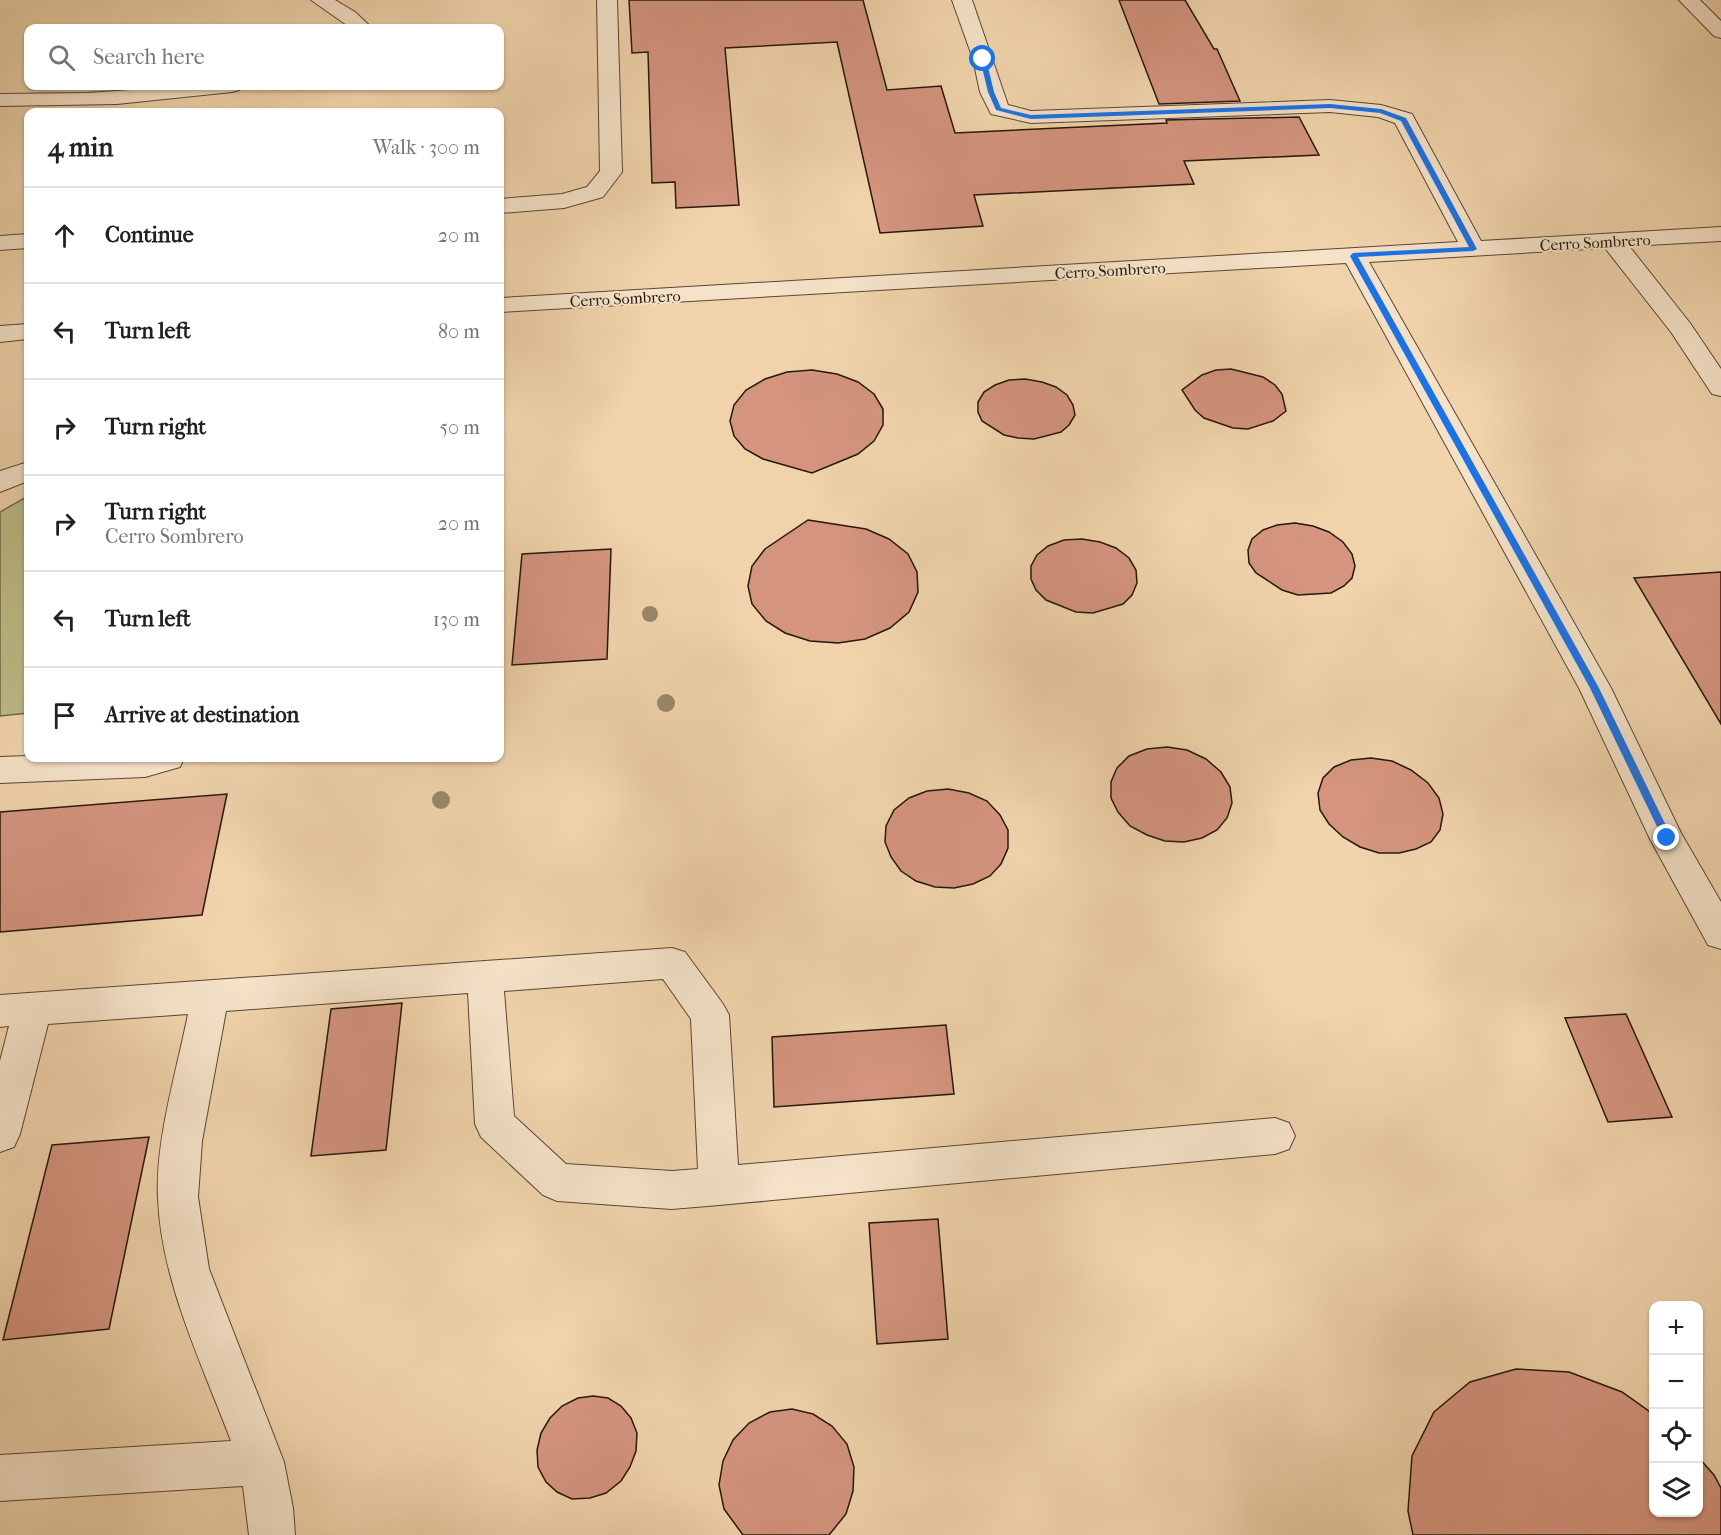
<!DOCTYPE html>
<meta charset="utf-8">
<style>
:root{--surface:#fff;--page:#f6f6f6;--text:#202124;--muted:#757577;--line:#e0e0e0}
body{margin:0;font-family:"IM FELL French Canon",serif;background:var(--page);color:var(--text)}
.controls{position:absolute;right:18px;bottom:18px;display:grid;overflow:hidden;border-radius:12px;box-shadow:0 2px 4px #0004}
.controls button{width:54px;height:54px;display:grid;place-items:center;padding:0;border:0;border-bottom:2px solid var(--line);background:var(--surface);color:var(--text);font:30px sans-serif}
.stop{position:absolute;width:18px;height:18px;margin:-14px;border:4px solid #1a73e8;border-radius:50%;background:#fff}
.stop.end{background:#1a73e8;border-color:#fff;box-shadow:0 2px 6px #0008}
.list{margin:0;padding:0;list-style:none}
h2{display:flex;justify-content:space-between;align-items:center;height:78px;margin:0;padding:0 24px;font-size:26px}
h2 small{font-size:20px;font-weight:400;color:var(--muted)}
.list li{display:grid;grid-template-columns:39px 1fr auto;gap:18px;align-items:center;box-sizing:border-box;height:96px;padding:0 24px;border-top:2px solid var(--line)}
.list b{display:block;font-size:22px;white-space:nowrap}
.list p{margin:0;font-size:20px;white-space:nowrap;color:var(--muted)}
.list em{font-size:20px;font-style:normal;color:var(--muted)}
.icon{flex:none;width:33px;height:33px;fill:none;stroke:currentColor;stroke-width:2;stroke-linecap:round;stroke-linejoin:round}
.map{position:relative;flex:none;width:1721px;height:1535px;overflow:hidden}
.search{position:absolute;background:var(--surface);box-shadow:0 2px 4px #0004;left:24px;top:24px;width:480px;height:66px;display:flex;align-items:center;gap:15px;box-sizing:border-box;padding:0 21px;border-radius:12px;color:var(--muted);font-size:22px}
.panel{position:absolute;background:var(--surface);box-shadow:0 2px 4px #0004;left:24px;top:108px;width:480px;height:654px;border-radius:12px}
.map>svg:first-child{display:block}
.green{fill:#bdbb86;stroke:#726a49;stroke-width:1.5}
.building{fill:#d4947e;stroke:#26180c;stroke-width:1.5}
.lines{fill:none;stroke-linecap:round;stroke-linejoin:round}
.minor-casing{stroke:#584734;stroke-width:2}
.minor{fill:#f5e2c8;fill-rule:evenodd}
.tree{fill:#9a8768}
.route{fill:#1a73e8}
.labels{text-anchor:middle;stroke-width:4.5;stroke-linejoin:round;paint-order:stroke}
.far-street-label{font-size:16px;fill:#26180c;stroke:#f5e2c8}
</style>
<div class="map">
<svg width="1721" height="1535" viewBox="0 0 1721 1535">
<rect width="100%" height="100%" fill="#f0d3ab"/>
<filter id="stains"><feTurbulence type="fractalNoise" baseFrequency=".00333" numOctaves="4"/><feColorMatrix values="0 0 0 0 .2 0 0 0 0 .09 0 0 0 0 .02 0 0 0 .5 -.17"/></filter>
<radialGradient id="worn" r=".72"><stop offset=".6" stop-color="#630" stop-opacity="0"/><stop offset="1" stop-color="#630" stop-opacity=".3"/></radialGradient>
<path class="green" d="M28,496V713L0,716V512Z"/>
<g class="building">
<path d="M629,0H863L887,90L941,86L955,133L1167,123L1166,120L1299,117L1319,155L1184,161L1194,184L974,195L983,226L880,233L837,42L725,48L739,205L676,208L675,182L652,183L648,52L632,53Z"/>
<path d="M1119,0H1185L1214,49H1217L1240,101L1159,104Z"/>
<path d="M1231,369L1263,377L1275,385L1282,394L1286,411L1273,421L1248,429L1233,428L1204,418L1195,410L1182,390L1202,375L1216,370Z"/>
<path d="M812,370L837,374L858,382L874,394L883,409V425L874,441L858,454L812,473L763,459L745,449L734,436L730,421L734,405L746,390L765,379L787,372Z"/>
<path d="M1025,379L1042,382L1056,387L1067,395L1073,405L1075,415L1069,425L1061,432L1034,439L1018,438L1004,435L982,421L978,412V402L984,392L995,385L1009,380Z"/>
<path d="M808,520L866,529L889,539L908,554L917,572L918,592L909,612L890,628L865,639L838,643L810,641L785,633L766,621L752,604L748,586L752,566L765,549Z"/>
<path d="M1295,523L1313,526L1329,532L1343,542L1352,554L1355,566L1352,578L1344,586L1331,593L1298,595L1282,590L1256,573L1249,563L1248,550L1252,539L1263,530L1277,525Z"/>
<path d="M1082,539L1100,542L1116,548L1129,558L1136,570L1137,583L1132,595L1123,604L1093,613L1076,612L1046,600L1036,590L1031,579V566L1037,555L1048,546L1064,540Z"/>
<path d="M611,549L607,659L512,665L522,554Z"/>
<path d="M1721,572V724L1634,578Z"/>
<path d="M1167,747L1187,750L1206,759L1221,772L1230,787L1232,803L1227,818L1217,830L1202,838L1184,842L1165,841L1147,835L1130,826L1118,812L1111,798V782L1117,768L1129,756L1147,749Z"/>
<path d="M1371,758L1392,761L1411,770L1428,783L1439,798L1443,814L1440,830L1431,842L1416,849L1399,853H1379L1360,847L1343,837L1329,824L1320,810L1318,793L1323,778L1334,767L1351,760Z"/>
<path d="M948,789L969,793L987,801L1000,815L1008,830V848L1001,864L990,876L973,884L954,888L935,887L916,881L901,871L891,857L885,842L886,826L894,810L909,798L927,791Z"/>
<path d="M227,794L202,915L0,932V812Z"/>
<path d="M402,1003L386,1150L311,1156L331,1009Z"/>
<path d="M1626,1014L1672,1117L1608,1122L1565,1018Z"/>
<path d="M946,1025L954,1094L774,1107L772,1037Z"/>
<path d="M149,1137L109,1329L3,1340L52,1145Z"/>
<path d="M938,1219L948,1339L877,1344L869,1223Z"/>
<path d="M1516,1369L1569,1372L1622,1392L1653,1414V1512H1698V1457L1714,1475L1721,1488V1535H1413L1408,1511L1412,1456L1434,1412L1470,1382Z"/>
<path d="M593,1396L608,1398L621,1406L631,1418L637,1433L636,1451L630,1467L621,1481L606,1493L590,1498L572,1499L557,1492L546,1482L538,1467L537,1450L541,1433L550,1418L562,1406L578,1398Z"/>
<path d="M792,1409L813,1414L832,1426L847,1444L854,1467L853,1491L846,1514L829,1535H743L724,1509L719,1485L723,1461L733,1440L749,1423L770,1412Z"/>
</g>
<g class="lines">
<defs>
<g id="minor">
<path d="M311,0H335L355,12L372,28H351Z"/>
<path d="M597,0H617L622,172L603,197L564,208L500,213V199L562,194L587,187L600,171Z"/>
<path d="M952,0H972L1008,105L1031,111L1330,100L1381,105L1412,114L1481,241L1721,227V241L1629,246L1690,323L1721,369V396L1712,394L1671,332L1605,248L1369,262L1611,688L1681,833L1721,902V949L1708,945L1650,839L1579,688L1346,263L500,312V298L1458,242L1395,123L1378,117L1330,112L1031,123L991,114L980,92L973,59Z"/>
<path d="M1679,0H1700L1721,21V38L1714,36Z"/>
<path d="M190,86H242L239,90L232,92L117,104L0,106V94L87,93Z"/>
<path d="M28,234V248L0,250V236Z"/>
<path d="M28,324V339L0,342V326Z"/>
<path d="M28,462V481L0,492V471Z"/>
<path d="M28,756V758H184L180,767L145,777L0,783V757Z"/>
<path d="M672,948L685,952L723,1004L729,1015L738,1165L1275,1118L1289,1123L1295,1136L1289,1149L1275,1154L719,1205L672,1209L557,1201L543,1195L481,1137L475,1124L468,993L226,1011L202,1141L198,1197L209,1269L284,1462L293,1508L295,1535H249L243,1486L0,1501V1455L231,1441C202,1364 161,1281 158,1198C155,1141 177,1070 188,1014L48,1024L20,1134L14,1147L0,1152V1061L9,1026L0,1027V995ZM663,979L691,1019L698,1169L672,1171L566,1164L514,1116L504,991Z"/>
</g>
</defs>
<use href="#minor" class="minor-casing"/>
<use href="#minor" class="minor"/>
</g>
<g class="tree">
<circle cx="650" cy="614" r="8"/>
<circle cx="666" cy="703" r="9"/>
<circle cx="441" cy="800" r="9"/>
</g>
<path class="route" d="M983,57L986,59L994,92L1001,108L1031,115L1330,104L1381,109L1406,118L1477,249L1473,251L1358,257L1599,688L1672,838L1671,841H1664L1590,688L1350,256L1353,253L1469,247L1401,121L1380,113L1330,108L1031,119L996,110L988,92L980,59Z"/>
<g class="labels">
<g class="far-street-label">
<text transform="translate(1595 242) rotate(-3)" y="6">Cerro Sombrero</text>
<text transform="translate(1110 270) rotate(-3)" y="6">Cerro Sombrero</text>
<text transform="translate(625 298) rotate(-3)" y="6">Cerro Sombrero</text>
</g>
</g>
<rect width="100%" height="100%" filter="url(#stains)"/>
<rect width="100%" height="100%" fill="url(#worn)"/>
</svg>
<div class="controls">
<button>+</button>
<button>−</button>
<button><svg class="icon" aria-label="locate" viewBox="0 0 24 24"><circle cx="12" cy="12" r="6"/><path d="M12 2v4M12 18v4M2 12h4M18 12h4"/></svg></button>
<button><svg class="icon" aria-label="layers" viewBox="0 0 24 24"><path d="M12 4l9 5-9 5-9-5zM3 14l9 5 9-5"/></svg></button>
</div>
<div class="stop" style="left:983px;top:59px"></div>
<div class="stop end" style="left:1667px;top:838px"></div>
<div class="search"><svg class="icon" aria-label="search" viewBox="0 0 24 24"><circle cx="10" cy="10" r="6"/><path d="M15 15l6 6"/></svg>Search here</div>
<section class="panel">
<h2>4 min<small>Walk · 300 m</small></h2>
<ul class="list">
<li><svg class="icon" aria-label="ahead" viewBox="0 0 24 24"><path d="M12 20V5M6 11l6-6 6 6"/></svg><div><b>Continue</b></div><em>20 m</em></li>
<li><svg class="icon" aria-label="left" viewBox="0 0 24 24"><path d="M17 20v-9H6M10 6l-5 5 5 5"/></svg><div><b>Turn left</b></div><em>80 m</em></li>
<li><svg class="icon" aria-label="right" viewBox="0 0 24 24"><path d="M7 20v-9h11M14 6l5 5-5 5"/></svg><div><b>Turn right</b></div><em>50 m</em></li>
<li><svg class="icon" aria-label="right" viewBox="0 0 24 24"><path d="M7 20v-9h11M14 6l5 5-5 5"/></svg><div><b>Turn right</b><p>Cerro Sombrero</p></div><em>20 m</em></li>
<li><svg class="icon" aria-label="left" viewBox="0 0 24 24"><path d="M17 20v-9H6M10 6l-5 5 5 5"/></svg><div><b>Turn left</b></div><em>130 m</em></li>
<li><svg class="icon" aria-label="arrive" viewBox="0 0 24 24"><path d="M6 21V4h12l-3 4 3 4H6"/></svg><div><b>Arrive at destination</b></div></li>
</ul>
</section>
</div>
